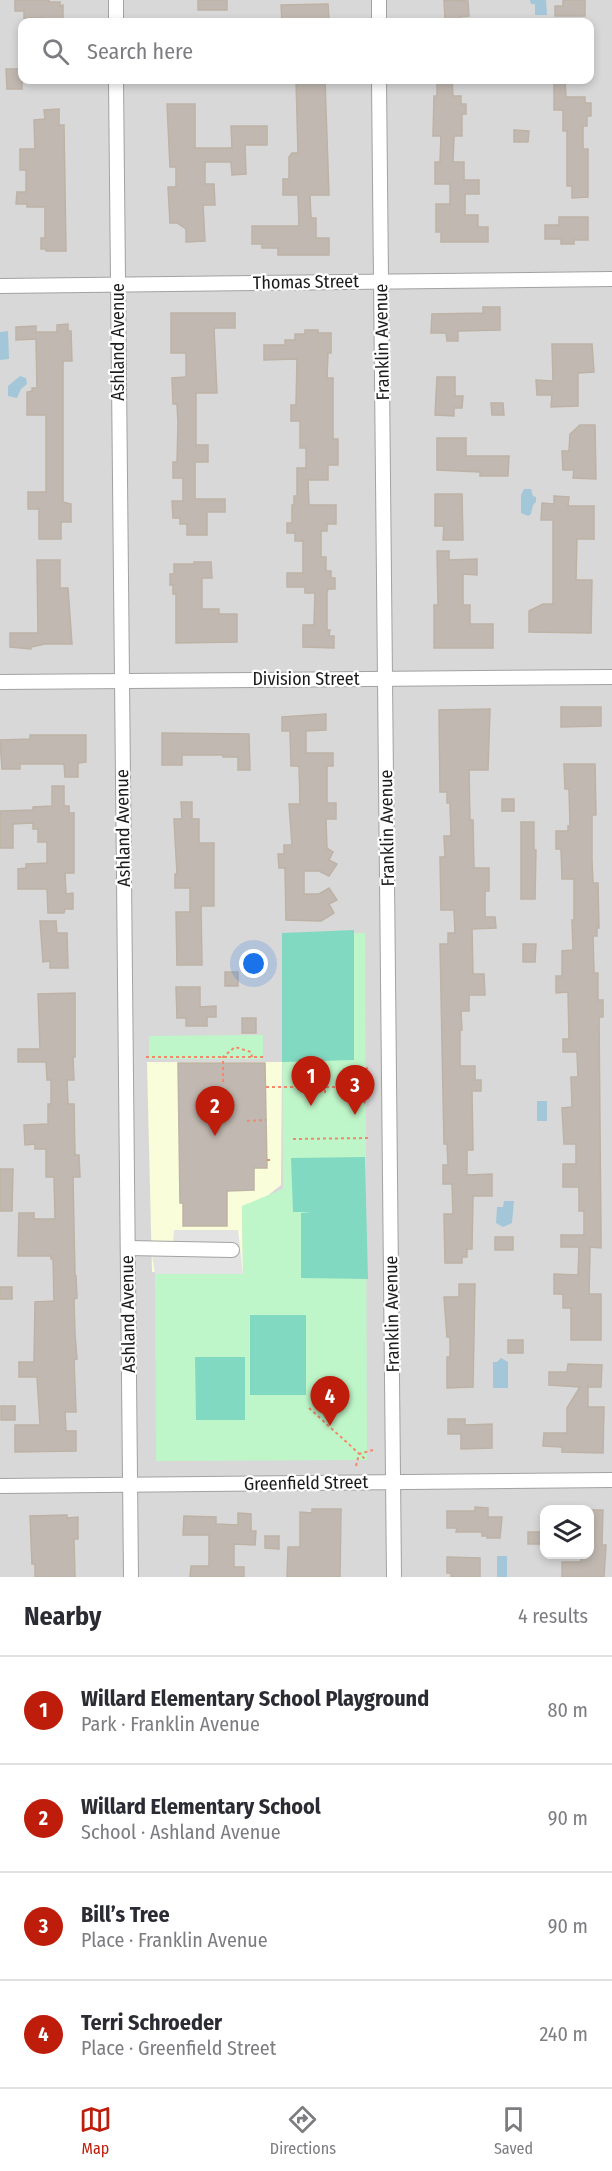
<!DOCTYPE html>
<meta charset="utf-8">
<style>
:root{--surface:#fff;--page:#f7f7f7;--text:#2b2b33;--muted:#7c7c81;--line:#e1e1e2;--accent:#bd1d0a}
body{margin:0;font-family:"Fira Sans Condensed",sans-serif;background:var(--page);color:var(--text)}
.controls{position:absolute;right:18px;bottom:18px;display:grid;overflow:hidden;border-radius:12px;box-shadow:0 3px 9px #0003}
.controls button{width:54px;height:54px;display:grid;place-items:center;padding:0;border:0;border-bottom:2px solid var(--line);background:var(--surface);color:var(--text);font:30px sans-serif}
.you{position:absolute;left:254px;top:964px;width:21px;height:21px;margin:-15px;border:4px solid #fff;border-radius:50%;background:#1a73e8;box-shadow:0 0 0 9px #1a73e833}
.badge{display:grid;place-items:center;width:39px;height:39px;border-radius:50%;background:var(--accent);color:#fff;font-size:20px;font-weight:700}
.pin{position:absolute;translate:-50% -50px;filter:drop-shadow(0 2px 3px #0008)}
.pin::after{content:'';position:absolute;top:32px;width:21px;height:18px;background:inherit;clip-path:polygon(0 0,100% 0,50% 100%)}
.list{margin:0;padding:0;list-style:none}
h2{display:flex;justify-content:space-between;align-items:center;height:78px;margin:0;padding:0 24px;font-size:26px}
h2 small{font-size:20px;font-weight:400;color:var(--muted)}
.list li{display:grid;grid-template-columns:39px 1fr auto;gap:18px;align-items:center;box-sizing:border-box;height:108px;padding:0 24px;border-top:2px solid var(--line)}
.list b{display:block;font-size:22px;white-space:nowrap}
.list p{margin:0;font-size:20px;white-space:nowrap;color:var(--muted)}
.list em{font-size:20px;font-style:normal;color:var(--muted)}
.icon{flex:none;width:33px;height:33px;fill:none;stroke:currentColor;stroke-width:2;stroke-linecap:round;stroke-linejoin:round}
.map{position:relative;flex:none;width:612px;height:1577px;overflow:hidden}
.search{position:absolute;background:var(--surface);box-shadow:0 3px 9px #0003;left:18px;right:18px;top:18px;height:66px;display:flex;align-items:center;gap:15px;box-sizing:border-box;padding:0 21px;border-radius:12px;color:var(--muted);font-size:22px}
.sheet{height:510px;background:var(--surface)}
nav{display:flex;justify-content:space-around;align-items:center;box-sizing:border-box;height:84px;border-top:2px solid var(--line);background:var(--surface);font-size:16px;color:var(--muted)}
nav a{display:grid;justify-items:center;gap:3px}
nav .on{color:var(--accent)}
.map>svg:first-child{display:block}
.residential{fill:#d9d8d8;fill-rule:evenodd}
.education{fill:#f9fdda}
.park{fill:#bff6c9}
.pitch{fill:#82d9c1}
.parking{fill:#e3e3e3}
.water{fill:#a3c7d8}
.building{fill:#c1b9b1;stroke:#bdb2a5;stroke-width:1.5}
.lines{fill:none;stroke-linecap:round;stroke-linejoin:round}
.minor-casing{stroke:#a2a2a2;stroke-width:16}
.path{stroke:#f2896c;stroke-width:2;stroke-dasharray:3 3;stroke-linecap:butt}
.minor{stroke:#fff;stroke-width:14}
.labels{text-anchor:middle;stroke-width:4.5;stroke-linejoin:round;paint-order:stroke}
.street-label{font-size:18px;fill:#1b1b1b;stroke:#fff}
</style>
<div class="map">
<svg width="612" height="1577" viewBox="0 0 612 1577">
<rect width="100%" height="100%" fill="#eceae1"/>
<path class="residential" d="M0,0H612V1577H0ZM22,22H590V80H22ZM544,1510H590V1554H544Z"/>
<path class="education" d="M147,1062H282L281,1185L266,1197L242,1207L243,1274L152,1272Z"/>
<g class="park">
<path d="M282,933H365L367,1460L156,1461L155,1274H243L242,1206L283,1189Z"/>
<path d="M263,1035V1059H149V1036Z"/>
</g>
<g class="pitch">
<path d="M354,930V1060L282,1062V933Z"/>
<path d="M365,1157L368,1279L301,1278V1213L311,1212H293L291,1158Z"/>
<rect x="250" y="1315" width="56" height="80"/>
<path d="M195,1357H245V1420H196Z"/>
</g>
<path class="parking" d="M174,1230H238L243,1274H155L150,1243H173Z"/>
<g class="water">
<path d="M530,0H546L547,15H535V4H531Z"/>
<path d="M8,331L9,359L0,360V332Z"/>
<path d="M20,376L26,378L27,384L21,389L17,398L8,396V386Z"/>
<path d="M524,489H531L533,496L536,497V502L533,505L531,514L528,516L521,513V495Z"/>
<rect x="537" y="1101" width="10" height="20"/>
<path d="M504,1201H514L512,1223L503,1227L496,1223L497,1207H503Z"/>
<path d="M501,1358L508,1362V1388H493V1362H497Z"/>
<rect x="497" y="1556" width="10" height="21"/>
</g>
<g class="building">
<path d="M15,0H49V2H60V6L63,5V22H42V18H24V11H15Z"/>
<rect x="198" y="0" width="29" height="10"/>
<path d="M444,0L468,1L469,16L460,17V20L445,21Z"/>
<path d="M563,0H585V16H555V6H563Z"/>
<path d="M328,4L329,19H321V22H282L281,5Z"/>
<path d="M6,69H22V89H7Z"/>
<path d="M296,80H325L329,195H310L311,218H316V238H329V255H278V248H262V244H252V226H299L298,195H283V179H289V157L292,153H298Z"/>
<path d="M437,80H452L453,96H461V104H466V114H462V136H454L453,162H464V180H479V194H465V215H478V227H488V242H441V232H436V204H450V184H435V162H440L441,136H433L434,96H437Z"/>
<path d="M554,80H565L566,97H585V103H591V116H587V126H583V149H588V197L572,198V186H567V131H563V110H554Z"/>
<path d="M167,104H195V148H232L231,126H267V145H245L246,174L232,175L231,162H205V184H214L215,205H203L205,241L186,242V229L177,223H170L168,187H176V167H170Z"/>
<path d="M59,109V125H64L66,251H46V249H41V238H45V207H27V204H16L17,192H26V170H20V149H35L34,120L45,119L44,110Z"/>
<path d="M514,130L529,131L528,142H514Z"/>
<path d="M559,217H588V240H574V244H561V239H545V225H559Z"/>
<path d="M483,307H500V330L458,331V341H447L446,333H431L432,314L483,313Z"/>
<path d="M171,313H235V328H214L217,393H196V445H208V462H195V499H225V512H207V535H187V524H180V518H173L172,501H183V478H173V462H177L178,423L177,404H173L172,378L186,377V353H171Z"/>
<path d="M68,324V331H71L72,361H63V502L71,504V522H61V539H39V509H28V492H46V417L45,415H27V392L32,391V388H37L36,339L16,340V327L36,326V332H57V325Z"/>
<path d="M305,330H318V333H331V353H328L327,378H333V439H338V465H328V480H308L309,505H336V524H327V531H321V557H326V571H331V578H335V589H328L327,593V630H330L329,636H334V648L303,647V625H314L315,593H305V587H287V573H303V541H295V533H287V523H292V505H294V496H297V468H306V448H300V421H291V405H296L297,359L264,360V345H285V340H295V334H305Z"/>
<path d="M552,344H592L594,372L578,373V406L551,407L552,395H537L536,380L553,381Z"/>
<path d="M437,377H455V396H463L462,408H454V416L435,415Z"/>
<path d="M491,403H503L504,415H492Z"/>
<path d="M580,425H595L596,479L573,478L574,470H563L562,451H569L570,434Z"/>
<path d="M437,438H466V456H509L508,476H480V472L437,470Z"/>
<path d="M435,494H462L463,540H443L444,526H435Z"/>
<path d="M554,496L569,497L568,506H594V539H577L576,580H592L591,633L529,632V611L543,604H553V520H541L542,503L554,504Z"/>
<path d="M437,551H449V560L477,559V575L463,574V605H470V624H493V648H434V605H438Z"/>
<path d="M37,560H60V588H68L72,644H45L31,647V649L10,647V633H38Z"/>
<path d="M194,562H211L212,578H202V609H219V614H237V642L176,643V594H173V585H170V574H174V564H194Z"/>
<path d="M561,707H601V726L561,727Z"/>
<path d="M490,709L488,770H469L470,820H473L474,868H489V891H485V917H495L496,928L472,929L473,974H484L485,995H469V1011H461L462,1030H460V1066H475V1080H481V1091H472L473,1150H467V1175L492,1174V1196H473L472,1249H467V1257H462V1263H445L444,1214H453L452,1184H443V1165H448L447,1144H444L440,944H448V933H455L454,910H441L440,857H445L444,836H451L450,803H447V792H440L439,710Z"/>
<path d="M326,714V730L306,731V753H333V766H327V803H336V819H326L327,848L333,852L329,860L337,864L329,876L319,871H304V894H319L329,888L337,900L329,904L334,913L321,921L286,920L285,868H279L278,854H284V845H292L289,804H300L299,766H291L290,731H282V717Z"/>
<path d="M162,733L249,734L250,770H238V757H223V755H182V765H162Z"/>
<path d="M30,735H86V762L78,763V777H65L64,764H20V769H2L0,740L30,739Z"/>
<path d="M564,764H595L596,815H592V860L593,883H598L599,928H597V936H593L594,973H598V1000H603V1017H599L601,1235V1248L590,1247L589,1294H601V1340H571V1308H563V1294H554V1274L578,1275L579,1247H561V1235H584V1211H579V1187H563V1164H576V1144H564L562,1108L572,1107L571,1077H578L577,1052H563V1039H569L568,992L556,993V976H562V951L573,950L572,920H574V879H562L561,849H556V831H568V826H570L569,789H565Z"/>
<path d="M52,786H64V806H69V813H74V873H65L66,894L73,893V909H65L64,913H48L47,889H18V869L26,868V864L47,863V842H38V829H33V823L13,824V848H0V811L33,810V807L52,806Z"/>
<rect x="502" y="799" width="12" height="12"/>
<path d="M181,802H192V819H199V843H214V906H201L202,965H177L176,912H190V888H175V874H177L174,819H182Z"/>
<path d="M521,822H534V850H536L535,899H521Z"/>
<path d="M40,921H56L57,933H67L68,968H50V961L43,962Z"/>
<path d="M523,944H536L535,962H523Z"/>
<rect x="225" y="972" width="13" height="14"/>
<path d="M176,987H200V1007L216,1006V1017H207V1026H186V1018H177Z"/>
<path d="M75,993V1057H73L74,1080H67L68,1104H74L75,1155H79L80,1177H73L75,1276H76L77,1298L74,1299L75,1334L77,1359L74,1360L76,1412H65L66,1431H76V1451L15,1452V1425H40L37,1377H19V1362H34L35,1302L54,1301L53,1259H51V1256H18L19,1213H34V1219H55L54,1177H46V1149H35V1144L25,1145L24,1125L48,1124V1104H51V1080H47L46,1062H18V1049H40L38,994Z"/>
<rect x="242" y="1018" width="14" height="15"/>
<path d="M178,1063H265L267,1168H254V1190L227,1191V1226H183V1203H180Z"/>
<path d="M0,1169H13L12,1211H0Z"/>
<rect x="495" y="1237" width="18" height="13"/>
<path d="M459,1284H475L473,1387L447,1388V1357H450V1337H447L444,1297H459Z"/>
<rect x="0" y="1287" width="12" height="12"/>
<rect x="508" y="1340" width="15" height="13"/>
<path d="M568,1364L602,1365L601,1387H588V1407H604L603,1453L562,1452V1447L543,1446L544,1433H567V1408L580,1387L549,1385V1372H567Z"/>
<rect x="1" y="1406" width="14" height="14"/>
<path d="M448,1419H465V1425L492,1424V1448L461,1449V1434H448Z"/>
<path d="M475,1507L488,1508V1517H502L500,1538H487V1536H482V1532H456L457,1528H447V1511H475Z"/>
<path d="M312,1509H341L340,1577H287L288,1547H300V1512L312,1513Z"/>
<path d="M590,1510H603L602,1545H606L604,1577H562V1562H581V1554H590Z"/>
<path d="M238,1513L251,1514V1531H256L255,1545L234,1544V1567H244V1577H190L191,1566H209V1535H183L184,1516L216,1517V1524L238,1525Z"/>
<path d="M67,1515V1518L78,1517V1539H74L75,1577H35V1564H32L30,1516Z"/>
<rect x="528" y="1532" width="13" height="12"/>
<path d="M265,1536H279V1549L265,1548Z"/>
<path d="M447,1557L480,1558V1577H451V1573H447Z"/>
</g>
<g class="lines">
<defs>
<g id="minor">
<path d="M116,0V22"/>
<path d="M379,0V22"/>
<path d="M116,80L131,1577"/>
<path d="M379,80L394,1577"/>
<path d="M0,286L612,279"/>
<path d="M0,682L612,677"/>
<path d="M128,1248L232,1250"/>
<path d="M0,1486L612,1480"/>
</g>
</defs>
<use href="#minor" class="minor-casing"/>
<g class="path">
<path d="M146,1057H263"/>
<path d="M223,1082V1057L235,1047L251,1052L252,1057"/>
<path d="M266,1087H345L368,1105"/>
<path d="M345,1087L346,1079L356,1072L368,1068"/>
<path d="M325,1093V1087"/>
<path d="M247,1121L266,1120"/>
<path d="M293,1139L369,1138"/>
<path d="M267,1160H270"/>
<path d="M309,1408L365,1459"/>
<path d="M356,1466L359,1454L373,1450"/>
</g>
<use href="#minor" class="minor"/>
</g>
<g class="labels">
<g class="street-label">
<text transform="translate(306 282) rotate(-1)" y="6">Thomas Street</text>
<text transform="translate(118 342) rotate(-90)" y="6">Ashland Avenue</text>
<text transform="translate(382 342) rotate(-91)" y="6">Franklin Avenue</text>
<text x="306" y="685">Division Street</text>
<text transform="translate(123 828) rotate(-91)" y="6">Ashland Avenue</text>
<text transform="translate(387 828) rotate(-91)" y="6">Franklin Avenue</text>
<text transform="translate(128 1314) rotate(-91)" y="6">Ashland Avenue</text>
<text transform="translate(392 1314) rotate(-91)" y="6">Franklin Avenue</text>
<text transform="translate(306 1483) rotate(-1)" y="6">Greenfield Street</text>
</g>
</g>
</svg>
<div class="controls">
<button><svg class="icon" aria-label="layers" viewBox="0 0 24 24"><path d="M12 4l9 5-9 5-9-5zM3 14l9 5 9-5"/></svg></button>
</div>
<div class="you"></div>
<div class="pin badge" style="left:311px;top:1106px">1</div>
<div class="pin badge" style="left:215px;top:1136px">2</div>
<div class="pin badge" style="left:355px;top:1115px">3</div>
<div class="pin badge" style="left:330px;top:1426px">4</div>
<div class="search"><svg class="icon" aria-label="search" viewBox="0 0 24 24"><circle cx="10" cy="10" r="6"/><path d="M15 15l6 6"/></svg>Search here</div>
</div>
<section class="sheet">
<h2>Nearby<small>4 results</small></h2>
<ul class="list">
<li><span class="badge">1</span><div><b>Willard Elementary School Playground</b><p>Park · Franklin Avenue</p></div><em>80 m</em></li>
<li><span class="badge">2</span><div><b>Willard Elementary School</b><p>School · Ashland Avenue</p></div><em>90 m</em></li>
<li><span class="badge">3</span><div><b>Bill’s Tree</b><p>Place · Franklin Avenue</p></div><em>90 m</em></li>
<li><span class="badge">4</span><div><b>Terri Schroeder</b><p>Place · Greenfield Street</p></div><em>240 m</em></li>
</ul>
</section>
<nav>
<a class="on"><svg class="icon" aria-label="map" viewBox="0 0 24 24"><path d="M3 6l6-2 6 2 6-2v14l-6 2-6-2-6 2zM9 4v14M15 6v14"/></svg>Map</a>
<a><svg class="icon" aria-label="directions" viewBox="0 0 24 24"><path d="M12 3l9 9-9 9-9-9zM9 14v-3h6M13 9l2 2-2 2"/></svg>Directions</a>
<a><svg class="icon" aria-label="saved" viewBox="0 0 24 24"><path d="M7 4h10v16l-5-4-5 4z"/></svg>Saved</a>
</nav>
